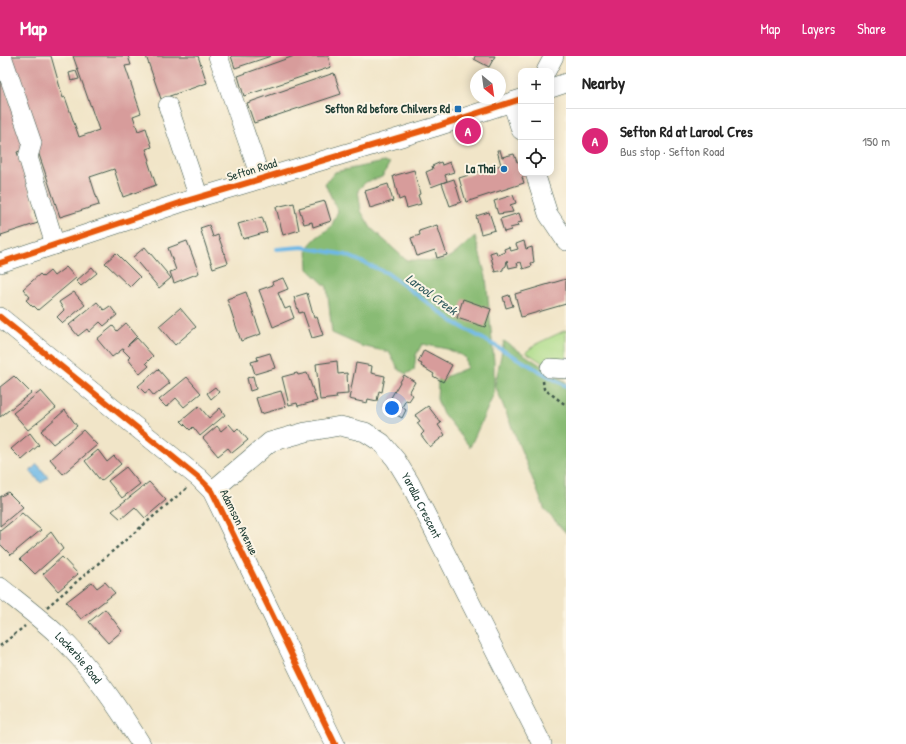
<!DOCTYPE html>
<meta charset="utf-8">
<style>
:root{--surface:#fff;--page:#f6f6f6;--text:#222;--muted:#767676;--line:#e0e0e0;--accent:#db2777}
body{margin:0;font-family:"Patrick Hand",sans-serif;background:var(--page);color:var(--text)}
.controls{position:absolute;right:12px;top:12px;display:grid;overflow:hidden;border-radius:8px;box-shadow:0 2px 10px #0003}
.controls button{width:36px;height:36px;display:grid;place-items:center;padding:0;border:0;border-bottom:1px solid var(--line);background:var(--surface);color:var(--text);font:20px sans-serif}
.compass{position:absolute;left:470px;top:12px;width:36px;height:36px;border-radius:50%;background:var(--surface);box-shadow:0 2px 10px #0003;rotate:151deg}
.you{position:absolute;left:392px;top:352px;width:14px;height:14px;margin:-10px;border:3px solid #fff;border-radius:50%;background:#1a73e8;box-shadow:0 0 0 6px #1a73e833}
.badge{display:grid;place-items:center;width:26px;height:26px;border-radius:50%;background:var(--accent);color:#fff;font-size:13px;font-weight:700}
.pin{position:absolute;translate:-50% -50%;border:2px solid #fff;box-shadow:0 1px 4px #0006}
.list{margin:0;padding:0;list-style:none}
h2{display:flex;justify-content:space-between;align-items:center;height:52px;margin:0;padding:0 16px;font-size:17px}
h2 small{font-size:13px;font-weight:400;color:var(--muted)}
.list li{display:grid;grid-template-columns:26px 1fr auto;gap:12px;align-items:center;box-sizing:border-box;height:64px;padding:0 16px;border-top:1px solid var(--line)}
.list b{display:block;font-size:15px;white-space:nowrap}
.list p{margin:0;font-size:13px;white-space:nowrap;color:var(--muted)}
.list em{font-size:13px;font-style:normal;color:var(--muted)}
.icon{flex:none;width:22px;height:22px;fill:none;stroke:currentColor;stroke-width:2;stroke-linecap:round;stroke-linejoin:round}
.map{position:relative;flex:none;width:566px;height:688px;overflow:hidden}
header{display:flex;align-items:center;gap:24px;box-sizing:border-box;height:56px;padding:0 20px;background:var(--accent);color:#fff}
header strong{font-size:19px}
nav{display:flex;gap:22px;margin-inline-start:auto;font-size:14px}
main{display:flex}
aside{flex:1;background:var(--surface)}
.map>svg:first-child{display:block}
.green{fill:#acdb88;stroke:#668c5e}
.forest{fill:#89bb74;stroke:#547c54}
.water{fill:#6db8e6;stroke:#467a8d}
.lines{fill:none;stroke-linecap:round;stroke-linejoin:round}
.stream{stroke:#6db8e6;stroke-width:4}
.building{fill:#d79c9b}
.minor-casing{stroke:#3e564a;stroke-width:20}
.path{stroke:#3e564a;stroke-width:2.5;stroke-dasharray:3 3;stroke-linecap:butt}
.minor{stroke:#fff;stroke-width:19}
.cycleway-casing{stroke:#fcf5e5;stroke-width:8}
.cycleway{stroke:#e8590c;stroke-width:6}
.poi-dot{fill:#1f6fb2;stroke:#fcf5e5;stroke-width:1.5}
.labels{text-anchor:middle;stroke-width:4;stroke-linejoin:round;paint-order:stroke}
.poi-label{font-size:12px;font-weight:bold;fill:#1f3d34;stroke:#fcf5e5;text-anchor:end}
.street-label{font-size:12px;fill:#1f3d34;stroke:#fcf5e5}
.water-label{font-size:13px;font-style:italic;fill:#325c60;stroke:#fcf5e5}
</style>
<header>
<strong>Map</strong>
<nav><a>Map</a><a>Layers</a><a>Share</a></nav>
</header>
<main>
<div class="map">
<svg width="566" height="688" viewBox="0 0 566 688">
<rect width="100%" height="100%" fill="#fcf5e5"/>
<filter id="ink" filterUnits="userSpaceOnUse"><feTurbulence type="fractalNoise" baseFrequency=".025" numOctaves="2"/><feDisplacementMap in="SourceGraphic" scale="8" xChannelSelector="R" yChannelSelector="G"/><feConvolveMatrix kernelMatrix="1 2 1 2 8 2 1 2 1" color-interpolation-filters="sRGB"/></filter>
<filter id="wash" filterUnits="userSpaceOnUse"><feTurbulence type="fractalNoise" baseFrequency=".012" numOctaves="4" result="noise"/><feDisplacementMap in="SourceGraphic" scale="16" xChannelSelector="R" yChannelSelector="G"/><feGaussianBlur stdDeviation="0.9" result="paint"/><feColorMatrix in="noise" values="0 0 0 0 0 0 0 0 0 0 0 0 0 0 0 0 0 1.4 0 .05"/><feComposite in="paint" operator="in"/></filter>
<g filter="url(#wash)">
<rect width="100%" height="100%" fill="#f1e5c8"/>
<path class="green" d="M566,274V322L526,296L536,288Z"/>
<g class="forest">
<path d="M383,106L389,108L382,121L366,126L358,134L361,155L371,172L406,204L442,205L456,197L475,180L486,221L494,306V338L470,391L442,356L437,343L438,324L467,312L465,301L447,293L422,288L416,299L414,314L406,318L399,314L389,296L361,290L332,277L327,231L308,213L307,192L316,182L331,171L338,155L325,128L335,116Z"/>
<path d="M504,285L566,326V477L545,454L495,329Z"/>
</g>
<path class="water" d="M37,408L48,421L41,427L30,415Z"/>
<g class="lines">
<path class="stream" d="M277,193L302,191L346,199L387,217L455,267L566,330"/>
</g>
<g id="blocks">
<g class="building">
<path d="M6,0H51L63,42L65,41L79,81L99,74L73,0H128L131,9L125,10L141,57L133,60L138,75L146,72L152,91L146,93L150,104L148,105L156,129L123,141L114,113L90,121L99,149L60,161Z"/>
<path d="M146,0H198L207,27L161,43Z"/>
<path d="M231,0H271L235,12Z"/>
<path d="M294,0H328L331,11L244,40L238,20Z"/>
<path d="M475,0H495L489,11L474,3Z"/>
<path d="M76,15L79,23L71,25L69,17Z"/>
<path d="M0,16L26,93L17,96L36,153L34,154L38,167L1,179L2,181L0,182Z"/>
<path d="M334,17L341,38L254,67L247,47Z"/>
<path d="M497,94H500L502,101L514,98L517,106L521,105V117H528V119L522,121L524,127L466,146L459,122L501,109Z"/>
<path d="M441,106L442,109L450,106L454,116L445,119L447,125L431,131L426,116L433,113L432,110Z"/>
<path d="M414,114L420,138L418,139L421,148L407,152L404,142L399,144L393,120Z"/>
<path d="M454,123L461,146L450,150L442,127Z"/>
<path d="M388,128L393,145L370,152L365,135Z"/>
<path d="M513,139L516,147L510,149L513,156L498,158L494,145Z"/>
<path d="M325,145L331,165L313,171L312,166L304,168L299,152Z"/>
<path d="M294,147L299,174L283,179L276,151Z"/>
<path d="M489,156L495,174L481,178L476,160Z"/>
<path d="M519,157L522,166L517,167L518,170L510,172L511,174L504,176L500,163Z"/>
<path d="M262,161L267,176L243,183L238,168Z"/>
<path d="M209,169L213,181L218,179L228,207L213,212L200,172Z"/>
<path d="M437,169L447,199L437,202L435,194L417,200L411,182L420,179L419,175Z"/>
<path d="M187,185L199,217L174,227L170,216L176,214L168,192Z"/>
<path d="M524,185L526,193L532,191L534,206L531,207L532,210L523,213L521,206L517,207L518,210L509,212L507,204L506,210L503,212V214L495,216L490,197L496,195L497,199L505,196L504,193L509,191L511,195L518,193L516,188Z"/>
<path d="M145,191L171,222L159,232L133,201Z"/>
<path d="M116,197L140,221L130,231L105,207Z"/>
<path d="M66,211L76,222L38,254L34,250L33,251L26,244L30,241L23,233L40,218L43,221L50,215L54,220Z"/>
<path d="M92,211L97,217L81,230L76,225Z"/>
<path d="M283,222L288,233L278,237L285,253L290,251L294,262L273,271L259,234L273,229L272,226Z"/>
<path d="M566,223V248L521,261L515,238Z"/>
<path d="M74,236L85,249L63,267L57,261L64,254L59,246Z"/>
<path d="M246,236L261,278L241,285L227,243Z"/>
<path d="M307,237L314,262L317,261L323,279L312,282L303,256L299,257L294,241Z"/>
<path d="M509,239L513,250L506,252L503,241Z"/>
<path d="M463,243L491,253L485,271L457,262Z"/>
<path d="M97,246L104,254L110,250L117,259L104,270L100,266L89,276L87,273L78,280L69,269Z"/>
<path d="M180,252L196,271L175,289L159,270Z"/>
<path d="M126,267L137,280L127,290L137,282L153,300L146,307L149,310L140,318L128,303L130,301L123,294L124,292L112,301L97,283L113,270L117,275Z"/>
<path d="M424,294L452,309L443,326L433,320L434,318L421,310L422,308L418,306Z"/>
<path d="M270,297L275,312L255,318L251,306L258,304L257,301Z"/>
<path d="M337,305L338,318L347,317L348,338L336,339L337,342L320,344L316,308Z"/>
<path d="M356,307L372,310L371,317L385,320L382,336L379,335L377,345L368,343L367,347L349,343Z"/>
<path d="M158,313L170,327L154,340L149,334L145,337L138,330Z"/>
<path d="M297,317L298,319L307,317L317,345L298,350L297,347L289,349L282,321Z"/>
<path d="M404,319L415,326L409,337L413,339L409,345L406,344L402,351L406,354L402,362L385,352Z"/>
<path d="M14,320L31,337L0,361V331Z"/>
<path d="M253,320L256,333L250,335L247,322Z"/>
<path d="M187,321L201,337L184,351L176,342L166,351L159,344Z"/>
<path d="M215,331L219,336L211,343L207,337Z"/>
<path d="M41,335L56,352L28,374L13,357Z"/>
<path d="M281,335L286,351L261,358L256,342Z"/>
<path d="M199,350L209,362L220,352L225,359L200,380L193,371L190,374L181,365Z"/>
<path d="M428,350L441,367L438,369L445,379L430,391L421,379L424,376L417,367L420,365L415,359Z"/>
<path d="M65,354L77,370L53,388L41,375Z"/>
<path d="M229,368L235,375L238,372L248,384L232,397L228,392L218,400L203,382L217,370L221,375Z"/>
<path d="M83,374L97,389L63,418L50,403Z"/>
<path d="M30,377L39,389L22,404L11,393Z"/>
<path d="M98,394L107,406L114,400L121,408L101,425L85,405Z"/>
<path d="M126,411L140,428L122,442L108,425Z"/>
<path d="M149,426L166,444L145,462L135,451L121,463L112,455Z"/>
<path d="M8,436L23,451L0,470V441Z"/>
<path d="M22,457L41,474L11,499L0,488V475Z"/>
<path d="M51,476L63,493L35,518L20,503Z"/>
<path d="M62,501L78,518L58,535L43,518Z"/>
<path d="M92,526L97,532L105,526L115,537L81,563L66,546Z"/>
<path d="M105,553L122,575L108,587L89,566Z"/>
</g>
</g>
</g>
<g filter="url(#ink)">
<use href="#blocks" fill-opacity="0" stroke="#3e564a" stroke-width="1"/>
<g class="lines">
<defs>
<g id="minor">
<path d="M2,0L32,87L28,101L55,189"/>
<path d="M218,0L261,123"/>
<path d="M546,15L554,0"/>
<path d="M551,32L566,27"/>
<path d="M512,46L521,74"/>
<path d="M168,50L199,142"/>
<path d="M535,117L548,158L566,185"/>
<path d="M0,207L180,147L435,71L521,43"/>
<path d="M0,261L199,422L212,435L335,688"/>
<path d="M550,312L566,313"/>
<path id="s1" d="M212,435L270,386L306,376L340,370L365,376L382,387L396,404L410,427L542,688"/>
<path id="s2" d="M0,531C20,547 40,562 58,579C91,611 117,650 141,688"/>
</g>
</defs>
<use href="#minor" class="minor-casing"/>
<g class="path">
<path d="M543,325L544,333L566,349"/>
<path d="M47,551L188,431"/>
<path d="M0,590L25,570"/>
</g>
<use href="#minor" class="minor"/>
<defs>
<g id="cycleway">
<path d="M0,207L180,147L435,71L521,43"/>
<path d="M0,261L199,422L212,435L335,688"/>
</g>
</defs>
<use href="#cycleway" class="cycleway-casing"/>
<use href="#cycleway" class="cycleway"/>
</g>
</g>
<g class="poi-dot">
<rect x="454" y="49" width="8" height="8" rx="2"/>
<circle cx="504" cy="113" r="4"/>
</g>
<g class="labels">
<g class="poi-label">
<text x="450" y="57">Sefton Rd before Chilvers Rd</text>
<text x="496" y="117">La Thai</text>
</g>
<g class="street-label">
<text transform="translate(252 114) rotate(-17)" y="4">Sefton Road</text>
<text dy="4" stroke="none"><textPath href="#s1" startOffset="268">Yaralla Crescent</textPath></text>
<text transform="translate(239 466) rotate(64)" y="4">Adamson Avenue</text>
<text dy="4" stroke="none"><textPath href="#s2" startOffset="106">Lockerbie Road</textPath></text>
</g>
<g class="water-label">
<text transform="translate(432 238) rotate(36)" y="5">Larool Creek</text>
</g>
</g>
</svg>
<div class="controls">
<button>+</button>
<button>−</button>
<button><svg class="icon" aria-label="locate" viewBox="0 0 24 24"><circle cx="12" cy="12" r="6"/><path d="M12 2v4M12 18v4M2 12h4M18 12h4"/></svg></button>
</div>
<svg class="compass" viewBox="-18 -18 36 36"><path d="M0-13l5 13h-10z" fill="#e53935"/><path d="M0 13l5-13h-10z" fill="#767676"/></svg>
<div class="you"></div>
<div class="pin badge" style="left:468px;top:75px">A</div>
</div>
<aside>
<h2>Nearby<small></small></h2>
<ul class="list">
<li><span class="badge">A</span><div><b>Sefton Rd at Larool Cres</b><p>Bus stop · Sefton Road</p></div><em>150 m</em></li>
</ul>
</aside>
</main>
